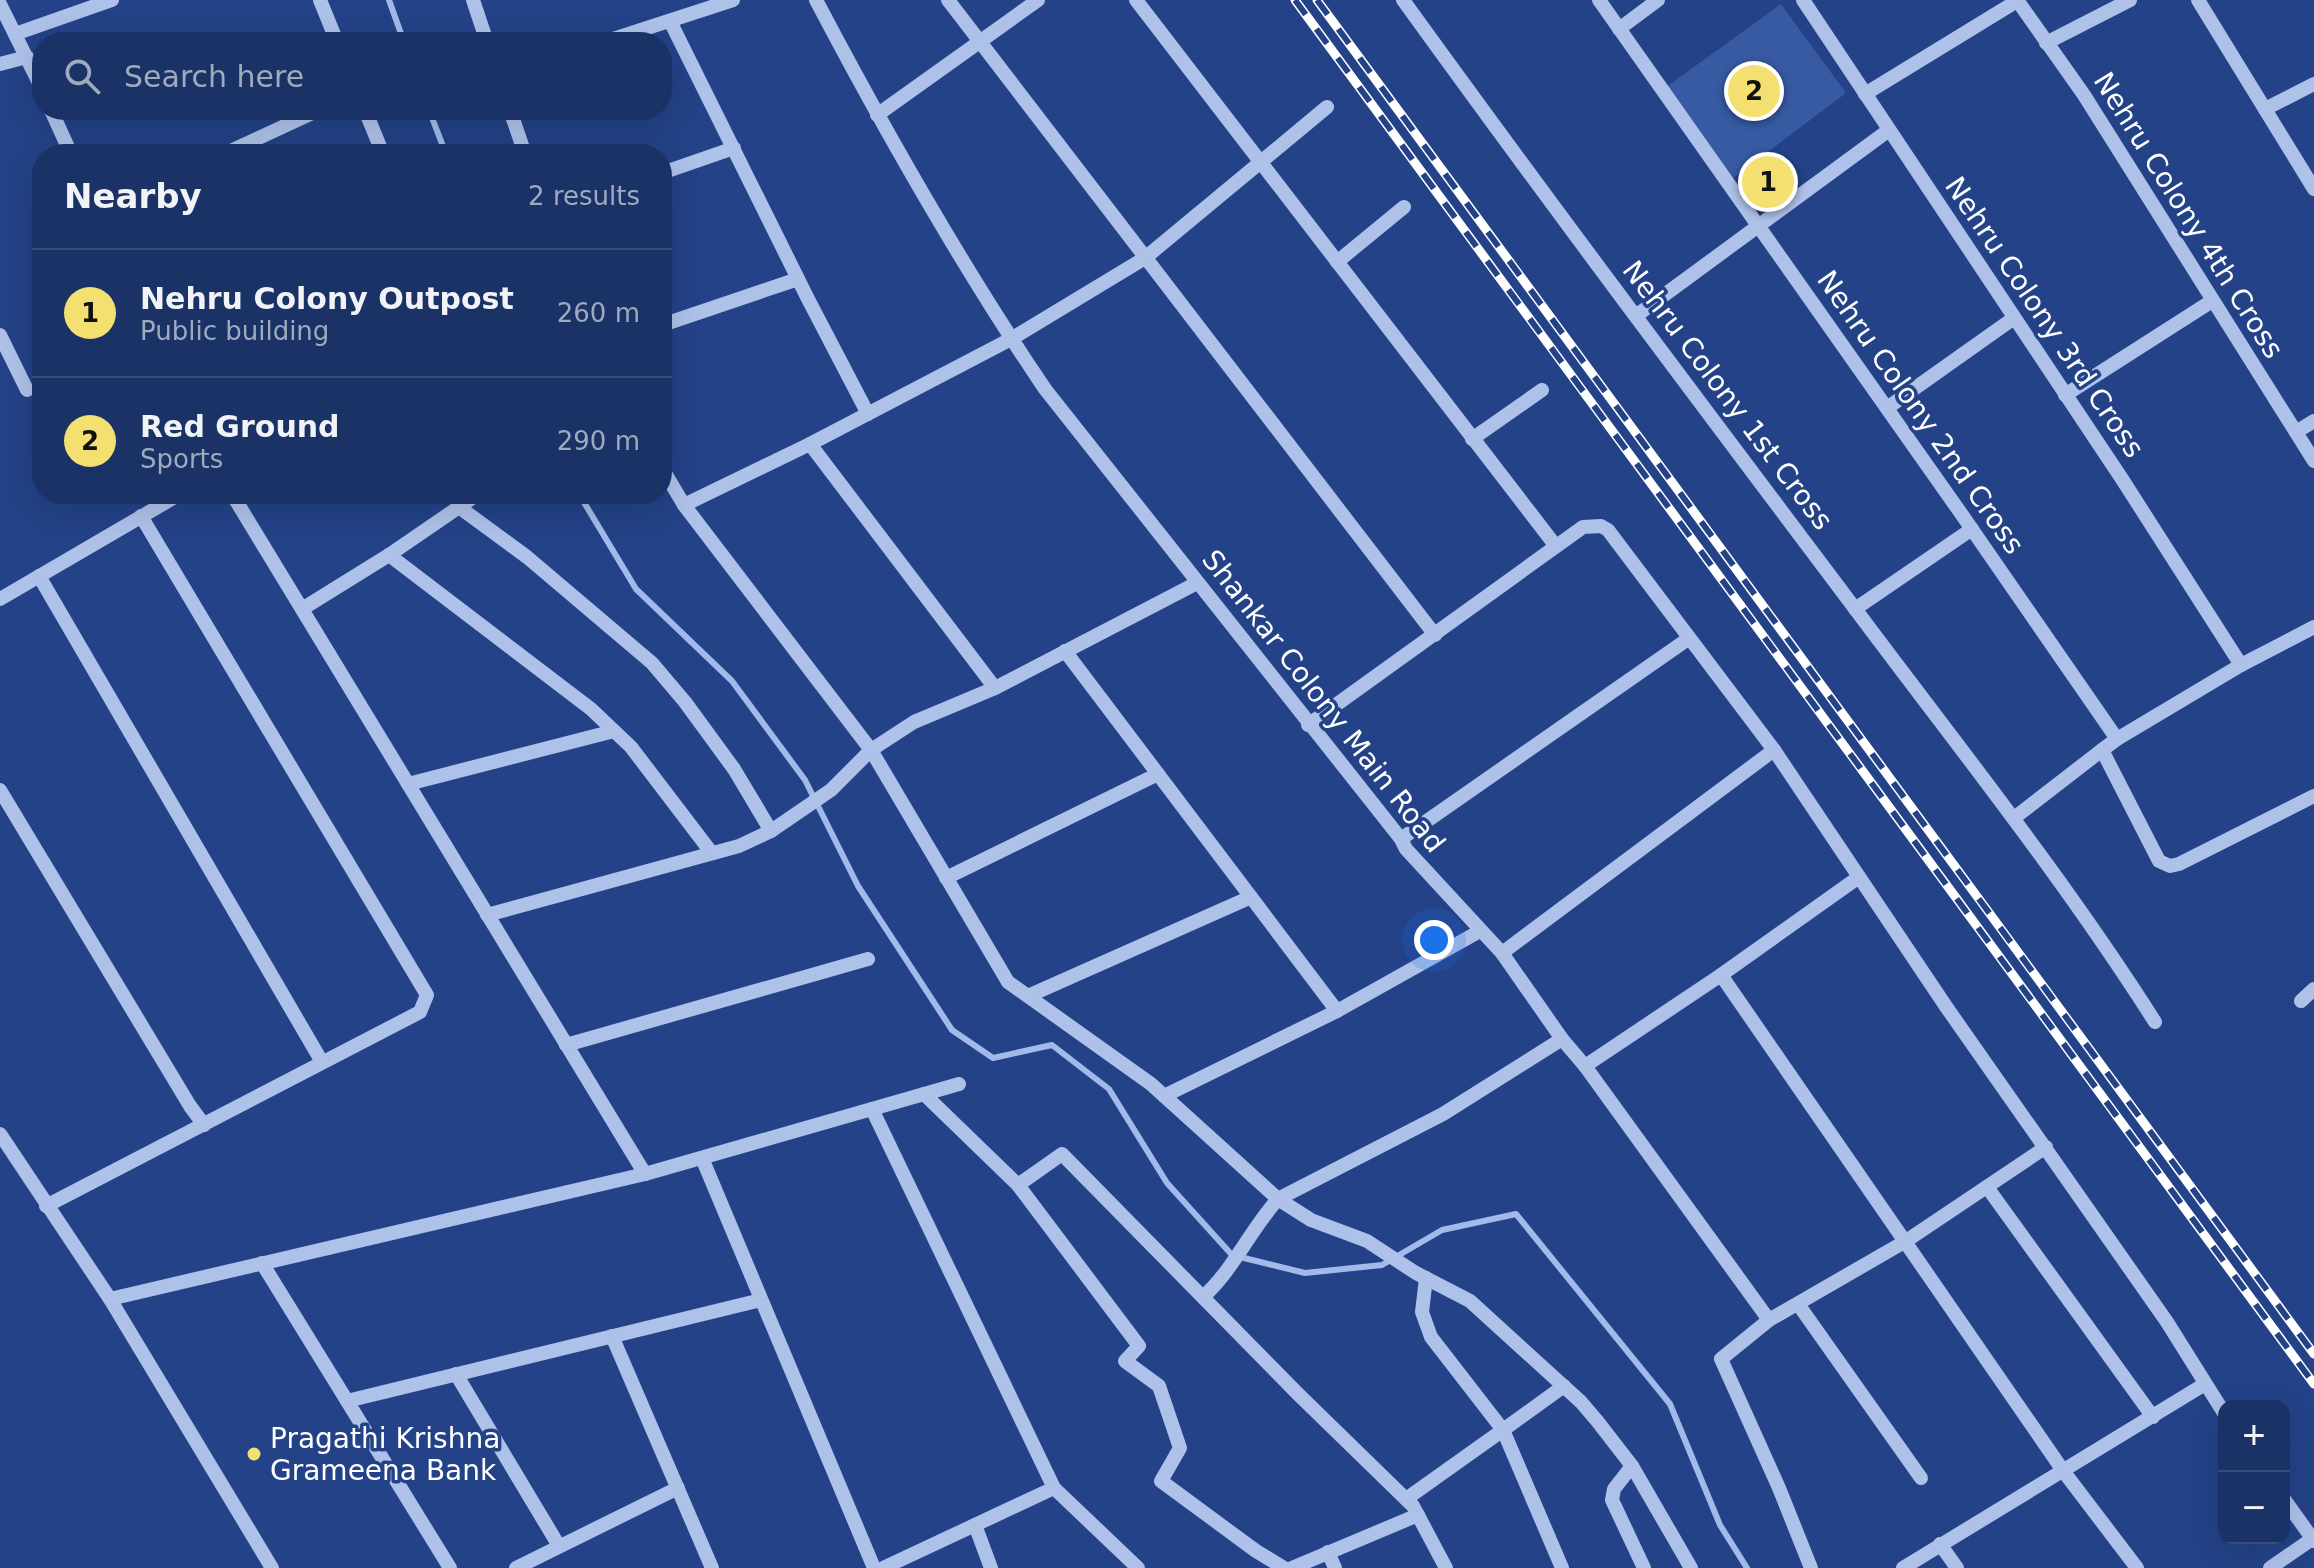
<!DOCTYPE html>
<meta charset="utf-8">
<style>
:root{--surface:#1a3265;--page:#273e6e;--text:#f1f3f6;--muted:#9faabf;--line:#384d79;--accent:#f4df71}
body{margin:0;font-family:"DejaVu Sans",sans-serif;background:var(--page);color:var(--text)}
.controls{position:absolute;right:24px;bottom:24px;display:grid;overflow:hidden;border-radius:16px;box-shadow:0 8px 32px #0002}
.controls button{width:72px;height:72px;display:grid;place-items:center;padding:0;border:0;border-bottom:2px solid var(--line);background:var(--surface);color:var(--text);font:40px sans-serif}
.you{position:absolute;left:1434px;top:940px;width:28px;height:28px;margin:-20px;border:6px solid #fff;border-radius:50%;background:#1a73e8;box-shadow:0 0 0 12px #1a73e833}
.badge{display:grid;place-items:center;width:52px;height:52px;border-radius:50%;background:var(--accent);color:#111;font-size:26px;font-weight:700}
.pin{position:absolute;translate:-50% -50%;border:4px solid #fff;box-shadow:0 2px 8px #0006}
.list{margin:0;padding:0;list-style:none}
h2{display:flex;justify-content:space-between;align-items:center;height:104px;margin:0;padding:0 32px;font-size:34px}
h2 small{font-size:26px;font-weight:400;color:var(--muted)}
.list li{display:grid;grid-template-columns:52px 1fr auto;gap:24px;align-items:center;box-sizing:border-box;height:128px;padding:0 32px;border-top:2px solid var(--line)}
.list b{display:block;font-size:30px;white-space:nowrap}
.list p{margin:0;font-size:26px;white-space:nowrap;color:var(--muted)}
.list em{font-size:26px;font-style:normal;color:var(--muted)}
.icon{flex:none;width:44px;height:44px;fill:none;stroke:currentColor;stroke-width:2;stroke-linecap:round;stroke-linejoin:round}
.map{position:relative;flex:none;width:2314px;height:1568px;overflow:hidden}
.search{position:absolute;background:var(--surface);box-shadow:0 8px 32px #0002;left:32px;top:32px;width:640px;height:88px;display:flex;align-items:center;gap:20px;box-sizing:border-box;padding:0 28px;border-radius:32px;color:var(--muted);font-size:30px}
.panel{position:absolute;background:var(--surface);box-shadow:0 8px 32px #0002;left:32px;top:144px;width:640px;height:360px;border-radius:32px}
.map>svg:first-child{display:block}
.green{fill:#375aa3}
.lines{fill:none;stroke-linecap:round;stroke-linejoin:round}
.stream{stroke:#a2baea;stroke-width:6}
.minor{stroke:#aec1e9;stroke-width:14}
.rail-casing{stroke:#fff;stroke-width:9}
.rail{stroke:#234287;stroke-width:6;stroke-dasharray:18;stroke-linecap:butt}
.poi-dot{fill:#f4df71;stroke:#234287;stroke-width:3}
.labels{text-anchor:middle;stroke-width:7;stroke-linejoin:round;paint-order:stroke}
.street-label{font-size:28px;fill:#fff;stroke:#234287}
.poi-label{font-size:28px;fill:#fff;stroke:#234287;text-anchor:start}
</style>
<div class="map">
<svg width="2314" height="1568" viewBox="0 0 2314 1568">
<rect width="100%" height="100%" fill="#234287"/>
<path class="green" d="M1781,4L1846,93L1732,179L1662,90Z"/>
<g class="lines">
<g class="stream">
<path d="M389,0L404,42"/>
<path d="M429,110L446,154"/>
<path d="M579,494L636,589L732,681L805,780L858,886L952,1030L993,1058L1052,1045L1109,1089L1167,1183L1232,1255L1305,1273L1382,1265L1442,1230L1516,1214L1670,1404L1720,1525L1747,1568"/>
</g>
<g class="minor">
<path d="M320,0L337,42"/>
<path d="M473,0L487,42"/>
<path d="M816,0C886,133 961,265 1045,389L1401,839L1406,849L1502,953L1562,1039L1585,1066L1769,1320L1906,1241L2046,1147"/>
<path d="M948,0L1435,635"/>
<path d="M1136,0L1555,545"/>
<path d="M1403,0C1556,212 1714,421 1871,630C1968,759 2068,885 2155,1022"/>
<path d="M1599,0L1960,512L2117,739L2102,750L2159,861L2170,866L2179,864L2314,796"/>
<path d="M1803,0L2122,479L2241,665"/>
<path d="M2017,0L2084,95L2314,461"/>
<path d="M2198,0L2314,189"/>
<path d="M0,4L42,89"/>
<path d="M670,21L807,297L868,414"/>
<path d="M1619,29L1658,0"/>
<path d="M15,34L112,0"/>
<path d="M604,42L733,0"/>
<path d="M2046,43L2130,0"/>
<path d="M0,64L27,57"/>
<path d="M1865,94L2017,1"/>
<path d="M2265,109L2314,84"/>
<path d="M51,110L71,154"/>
<path d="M365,110L383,154"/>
<path d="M510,110L525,154"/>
<path d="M877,115L1038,0"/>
<path d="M224,154L319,110"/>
<path d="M662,173L734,148"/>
<path d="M1337,262L1404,207"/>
<path d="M1637,315L1889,130"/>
<path d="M662,325L798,279"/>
<path d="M0,335L27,390"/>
<path d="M2065,395L2212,301"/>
<path d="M1887,408L2014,318"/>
<path d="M2296,432L2314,421"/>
<path d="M1472,439L1542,390"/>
<path d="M810,444L995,688"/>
<path d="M662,468L684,505L871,750L1008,982L1151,1084L1278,1199L1311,1220L1367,1241L1416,1273L1470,1301L1581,1402L1598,1422L1632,1466L1691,1568"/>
<path d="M232,494L645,1174"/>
<path d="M684,505L810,444L1011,339L1145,258L1327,107"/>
<path d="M459,507L527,557L652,663L685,702L734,769L771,831L831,790L871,750L914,722L995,688L1197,583"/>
<path d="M389,555L591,709L631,747L711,852"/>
<path d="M39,576L322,1062"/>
<path d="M0,599L180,494"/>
<path d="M302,609L389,555L478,494"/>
<path d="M1855,609L1972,529"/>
<path d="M1065,651L1337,1011L1164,1096"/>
<path d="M1308,725L1583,527L1601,526L1608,530L1774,750L1947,1008L2167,1322L2224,1413"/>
<path d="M2117,739L2241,665L2314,627"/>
<path d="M408,784L614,731"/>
<path d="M0,790L190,1106L204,1125"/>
<path d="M2014,818L2102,750"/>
<path d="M1401,839L1688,639"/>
<path d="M946,878L1158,774"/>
<path d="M487,915L739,846L771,831"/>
<path d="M1502,953L1774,750"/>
<path d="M1721,975L2064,1472L2137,1568"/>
<path d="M1028,996L1251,897"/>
<path d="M2301,1001L2314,989"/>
<path d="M1337,1011L1480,931"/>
<path d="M566,1045L868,959"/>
<path d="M1585,1066L1721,975L1859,877"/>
<path d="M924,1094L1018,1185L1062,1154L1297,1393L1413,1506L1446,1568"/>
<path d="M872,1109L1054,1488L1138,1568"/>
<path d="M0,1134L110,1299L272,1568"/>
<path d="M702,1158L874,1568"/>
<path d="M1018,1185L1139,1346L1125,1361L1159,1386L1180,1448L1161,1481L1256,1551L1284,1568"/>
<path d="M1987,1187L2153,1417"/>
<path d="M46,1206L420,1012L427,995L141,516"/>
<path d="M262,1263L450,1568"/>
<path d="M1426,1278L1422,1312L1431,1337L1503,1430L1564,1386"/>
<path d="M1203,1297C1234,1269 1250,1230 1278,1199L1443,1114L1562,1039"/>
<path d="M110,1299L645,1174L959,1084"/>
<path d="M1798,1304L1921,1478"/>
<path d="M1769,1320L1721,1359L1779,1488L1811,1568"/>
<path d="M612,1336L712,1568"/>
<path d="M456,1374L559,1546"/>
<path d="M347,1401L761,1300"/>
<path d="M1632,1466L1614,1489L1612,1500L1644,1568"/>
<path d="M1406,1499L1503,1430L1562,1568"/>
<path d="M2284,1499L2314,1541"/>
<path d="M975,1525L991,1568"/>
<path d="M1940,1544L1957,1568"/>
<path d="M1328,1552L1335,1568"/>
<path d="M516,1568L678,1488"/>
<path d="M883,1568L1054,1488"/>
<path d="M1292,1568L1418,1515"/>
<path d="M1903,1568L2205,1384"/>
<path d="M2270,1568L2312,1539"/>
</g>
<defs>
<g id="rail">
<path d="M1295,0L2314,1384"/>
<path d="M1317,0L2314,1354"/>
</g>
</defs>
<use href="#rail" class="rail-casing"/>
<use href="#rail" class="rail"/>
</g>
<circle class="poi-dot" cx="254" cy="1454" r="8"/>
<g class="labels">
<g class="street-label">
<text transform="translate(2189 215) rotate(58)" y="10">Nehru Colony 4th Cross</text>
<text transform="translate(2045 317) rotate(56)" y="10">Nehru Colony 3rd Cross</text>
<text transform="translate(1728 395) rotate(53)" y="10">Nehru Colony 1st Cross</text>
<text transform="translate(1921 412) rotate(55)" y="10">Nehru Colony 2nd Cross</text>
<text transform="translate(1324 701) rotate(52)" y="10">Shankar Colony Main Road</text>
</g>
<g class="poi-label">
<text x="270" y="1448">Pragathi Krishna<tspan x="270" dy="32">Grameena Bank</tspan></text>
</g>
</g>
</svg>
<div class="controls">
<button>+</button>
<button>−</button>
</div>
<div class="you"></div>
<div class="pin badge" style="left:1768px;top:182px">1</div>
<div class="pin badge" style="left:1754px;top:91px">2</div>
<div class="search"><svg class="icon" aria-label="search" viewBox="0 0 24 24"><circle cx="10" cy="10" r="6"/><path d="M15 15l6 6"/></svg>Search here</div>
<section class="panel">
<h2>Nearby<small>2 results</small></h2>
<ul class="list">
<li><span class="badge">1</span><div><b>Nehru Colony Outpost</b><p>Public building</p></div><em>260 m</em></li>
<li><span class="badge">2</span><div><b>Red Ground</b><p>Sports</p></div><em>290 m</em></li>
</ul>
</section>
</div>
